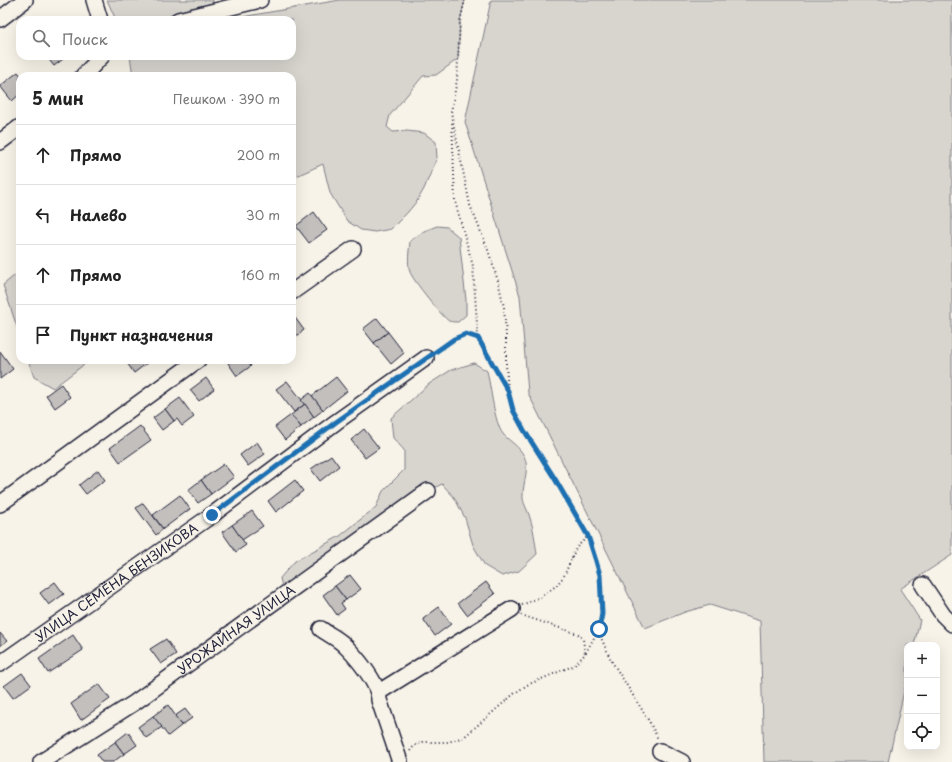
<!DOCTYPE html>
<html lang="ru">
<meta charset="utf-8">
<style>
:root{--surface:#fff;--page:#f2f2f2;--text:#222;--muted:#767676;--line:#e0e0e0}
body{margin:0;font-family:"Playpen Sans",sans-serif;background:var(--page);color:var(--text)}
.controls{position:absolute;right:12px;bottom:12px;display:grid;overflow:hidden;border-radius:8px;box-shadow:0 4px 16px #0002}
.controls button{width:36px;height:36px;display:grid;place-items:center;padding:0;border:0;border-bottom:1px solid var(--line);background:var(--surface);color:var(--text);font:20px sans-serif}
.stop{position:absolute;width:12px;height:12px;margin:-9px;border:3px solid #1f6fb2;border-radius:50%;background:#fff}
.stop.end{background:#1f6fb2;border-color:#fff;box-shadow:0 1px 4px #0008}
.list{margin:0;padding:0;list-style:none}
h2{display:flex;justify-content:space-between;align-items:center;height:52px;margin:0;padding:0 16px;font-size:17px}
h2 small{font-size:13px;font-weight:400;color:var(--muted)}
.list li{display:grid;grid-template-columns:26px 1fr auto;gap:12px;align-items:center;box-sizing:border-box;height:60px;padding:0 16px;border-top:1px solid var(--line)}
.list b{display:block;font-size:15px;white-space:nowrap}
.list em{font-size:13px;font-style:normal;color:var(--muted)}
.icon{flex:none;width:22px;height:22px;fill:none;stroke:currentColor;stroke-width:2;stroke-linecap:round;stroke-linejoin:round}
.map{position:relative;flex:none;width:952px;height:762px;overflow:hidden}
.search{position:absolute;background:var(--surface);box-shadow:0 4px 16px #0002;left:16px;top:16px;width:280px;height:44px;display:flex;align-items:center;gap:10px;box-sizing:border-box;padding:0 14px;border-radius:12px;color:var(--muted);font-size:15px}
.panel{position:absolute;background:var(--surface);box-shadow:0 4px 16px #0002;left:16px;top:72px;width:280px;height:292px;border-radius:12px}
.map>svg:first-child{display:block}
.green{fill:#d8d5cf;stroke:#7d7c85}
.building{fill:#c2bfbd;stroke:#22223b}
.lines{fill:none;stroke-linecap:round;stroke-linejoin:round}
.minor-casing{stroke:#22223b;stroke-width:18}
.path{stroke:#22223b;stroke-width:2;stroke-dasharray:1 3;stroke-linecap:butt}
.minor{stroke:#f7f3e8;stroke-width:15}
.route{stroke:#1f6fb2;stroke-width:5}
.labels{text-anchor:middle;stroke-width:3.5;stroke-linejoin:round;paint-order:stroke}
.street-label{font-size:13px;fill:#22223b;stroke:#f7f3e8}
</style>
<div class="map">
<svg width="952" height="762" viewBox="0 0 952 762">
<rect width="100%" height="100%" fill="#f7f3e8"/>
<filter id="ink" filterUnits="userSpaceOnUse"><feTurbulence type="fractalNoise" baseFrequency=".025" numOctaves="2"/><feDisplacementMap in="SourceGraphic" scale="8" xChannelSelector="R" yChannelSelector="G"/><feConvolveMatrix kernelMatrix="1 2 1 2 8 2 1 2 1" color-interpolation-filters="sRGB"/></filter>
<g filter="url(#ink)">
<g class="green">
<path d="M107,0H213V3C190,21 145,20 116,20Z"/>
<path d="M340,0H465L460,21L458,59L436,75L423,76L390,115L387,127L393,132L407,131L424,133L436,142L437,158L424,189L417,201L407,213L391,229L375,232L361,230L347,221L330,193L323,164L292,178V76H133L130,56H292V20H224Z"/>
<path d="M491,0H952V555L900,589L920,620L914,645H907V678L888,762H764L760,621L710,605L685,612L645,628L528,393L520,296L465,122Z"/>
<path d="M437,226L447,227L459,237L466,300V315L458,322C456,322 452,322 449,321C443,318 412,279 410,272C407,262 409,252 410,241L424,231Z"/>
<path d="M20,271V336L3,285Z"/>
<path d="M28,360H90L53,388L34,377Z"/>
<path d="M474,363L487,371C491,387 494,422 503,434C509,441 519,446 524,456C530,468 523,482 523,495C522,502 528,510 530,518C534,529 535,542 537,554L519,571L502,576L485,566L473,545L465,518L454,497L442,484L428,491L301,583L282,587L280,578L295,561L340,536L376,507L383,491L404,470V450L393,438L391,418L429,384L451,370Z"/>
</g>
<g class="building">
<path d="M46,56H67L54,66Z"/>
<path d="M18,72L21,76H20V94L12,101L0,86Z"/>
<path d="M314,212L327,230L309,243L296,226Z"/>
<path d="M293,315L304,330L292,339V316Z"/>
<path d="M377,318L388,332L374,343L363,329Z"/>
<path d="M388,332L404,353L391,364L374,343Z"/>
<path d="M0,351L13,369L0,379Z"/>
<path d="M125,360H151L134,373Z"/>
<path d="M231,360H247L251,366L237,376L228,363Z"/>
<path d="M336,377L347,391L323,410L312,396Z"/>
<path d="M206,378L214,389L199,401L190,390Z"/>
<path d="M287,381L305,404L294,412L276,389Z"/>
<path d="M61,384L70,397L55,408L46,395Z"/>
<path d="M310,393L323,410L314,417L301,400Z"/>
<path d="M180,398L194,417L182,426L177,419L174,421L165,409Z"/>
<path d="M305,404L314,417L301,427L291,415Z"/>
<path d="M165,409L174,421L162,430L153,418Z"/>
<path d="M291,415L301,427L285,440L275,427Z"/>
<path d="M140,426L151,440L120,462L110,448Z"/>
<path d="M364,429L379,448L365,458L351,440Z"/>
<path d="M257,442L265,454L248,466L240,455Z"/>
<path d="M331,455L339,466L320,481L311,469Z"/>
<path d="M224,464L234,477L211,494L201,480Z"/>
<path d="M98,470L105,480L86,494L79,485Z"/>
<path d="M201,480L211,494L198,503L188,490Z"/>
<path d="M295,480L303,491L276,512L268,501Z"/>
<path d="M180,495L190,509L163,529L153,515Z"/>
<path d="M143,503L163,529L156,535L136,508Z"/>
<path d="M252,511L263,526L242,540L232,525Z"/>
<path d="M232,525L246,545L236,552L222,532Z"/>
<path d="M350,575L361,589L346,600L335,586Z"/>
<path d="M55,582L64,594L49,605L40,593Z"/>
<path d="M486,582L495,594L467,615L458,603Z"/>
<path d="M335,586L346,600L341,603L345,609L337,615L323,595Z"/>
<path d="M439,607L451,624L435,636L423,619Z"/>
<path d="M0,633L7,641L0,646Z"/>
<path d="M73,635L83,650L48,673L39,659Z"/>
<path d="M166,639L176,654L161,664L150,649Z"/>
<path d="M22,673L31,685L13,698L4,686Z"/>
<path d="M99,684L110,699L81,720L71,704Z"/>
<path d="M168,705L182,725L168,736L153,716Z"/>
<path d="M185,709L192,718L182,725L175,716Z"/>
<path d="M153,716L162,727L146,738L138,727Z"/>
<path d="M128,732L137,745L124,754L115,742Z"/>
<path d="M115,742L124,754L113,762H102L97,755Z"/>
</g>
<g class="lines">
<defs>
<g id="minor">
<path d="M94,0L100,20"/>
<path d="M0,19L25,0"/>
<path d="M178,20L260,0"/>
<path d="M83,76L102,56"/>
<path d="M0,142L20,127"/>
<path d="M292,292L353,249"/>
<path d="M0,504L198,360"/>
<path d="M923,585L943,615L952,624"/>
<path d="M321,629C328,634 336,638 342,643C355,655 379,683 379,700L400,762"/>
<path id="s1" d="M0,664L212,515L336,422L426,358"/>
<path d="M379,692L512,609"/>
<path d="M660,751L682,762"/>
<path id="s2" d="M41,762L134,703L428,491"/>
</g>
</defs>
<use href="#minor" class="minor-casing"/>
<g class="path">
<path d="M465,0L460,21L457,80L451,112L470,205L487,247L498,281L504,307L506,335V365L508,391L513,410L523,430L555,479L588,536L600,575L601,614L599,629L602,640L611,660L649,721L658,739"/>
<path d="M452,119L455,201L473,266L478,338L507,390"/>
<path d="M437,351L454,339L466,334L478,338"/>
<path d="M522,605L540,597L556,586L564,576L576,548L588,536"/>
<path d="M521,615L578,634L583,639L585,654"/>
<path d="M410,751L414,746L423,742H448L464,737L515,693L527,685L575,665L585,654L599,629"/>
</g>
<use href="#minor" class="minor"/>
</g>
</g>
<g class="lines" filter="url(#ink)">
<path class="route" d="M212,515L336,422L454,339L466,334L478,338L508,391L513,410L524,430L555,479L588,536L596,561L600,575L602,614L599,629"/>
</g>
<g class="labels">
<g class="street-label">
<text dy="5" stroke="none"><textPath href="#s1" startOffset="142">УЛИЦА СЕМЁНА БЕНЗИКОВА</textPath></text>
<text dy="5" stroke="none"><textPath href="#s2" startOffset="236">УРОЖАЙНАЯ УЛИЦА</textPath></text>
</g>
</g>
</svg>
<div class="controls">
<button>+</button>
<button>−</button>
<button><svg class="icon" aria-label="locate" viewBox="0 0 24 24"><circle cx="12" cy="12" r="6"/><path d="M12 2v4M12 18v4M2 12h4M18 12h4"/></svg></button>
</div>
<div class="stop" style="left:599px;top:629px"></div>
<div class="stop end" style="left:212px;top:515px"></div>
<div class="search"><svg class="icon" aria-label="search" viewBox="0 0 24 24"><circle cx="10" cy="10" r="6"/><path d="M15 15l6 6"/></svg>Поиск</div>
<section class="panel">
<h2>5 мин<small>Пешком · 390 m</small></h2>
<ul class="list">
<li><svg class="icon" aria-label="ahead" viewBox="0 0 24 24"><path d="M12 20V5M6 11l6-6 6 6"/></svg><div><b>Прямо</b></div><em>200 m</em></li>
<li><svg class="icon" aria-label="left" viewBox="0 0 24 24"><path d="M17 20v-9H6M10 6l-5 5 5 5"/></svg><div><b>Налево</b></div><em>30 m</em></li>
<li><svg class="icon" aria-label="ahead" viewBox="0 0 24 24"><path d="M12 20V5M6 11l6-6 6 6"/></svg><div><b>Прямо</b></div><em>160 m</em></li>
<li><svg class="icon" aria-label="arrive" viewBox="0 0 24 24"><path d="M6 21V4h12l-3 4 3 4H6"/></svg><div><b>Пункт назначения</b></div></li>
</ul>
</section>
</div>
